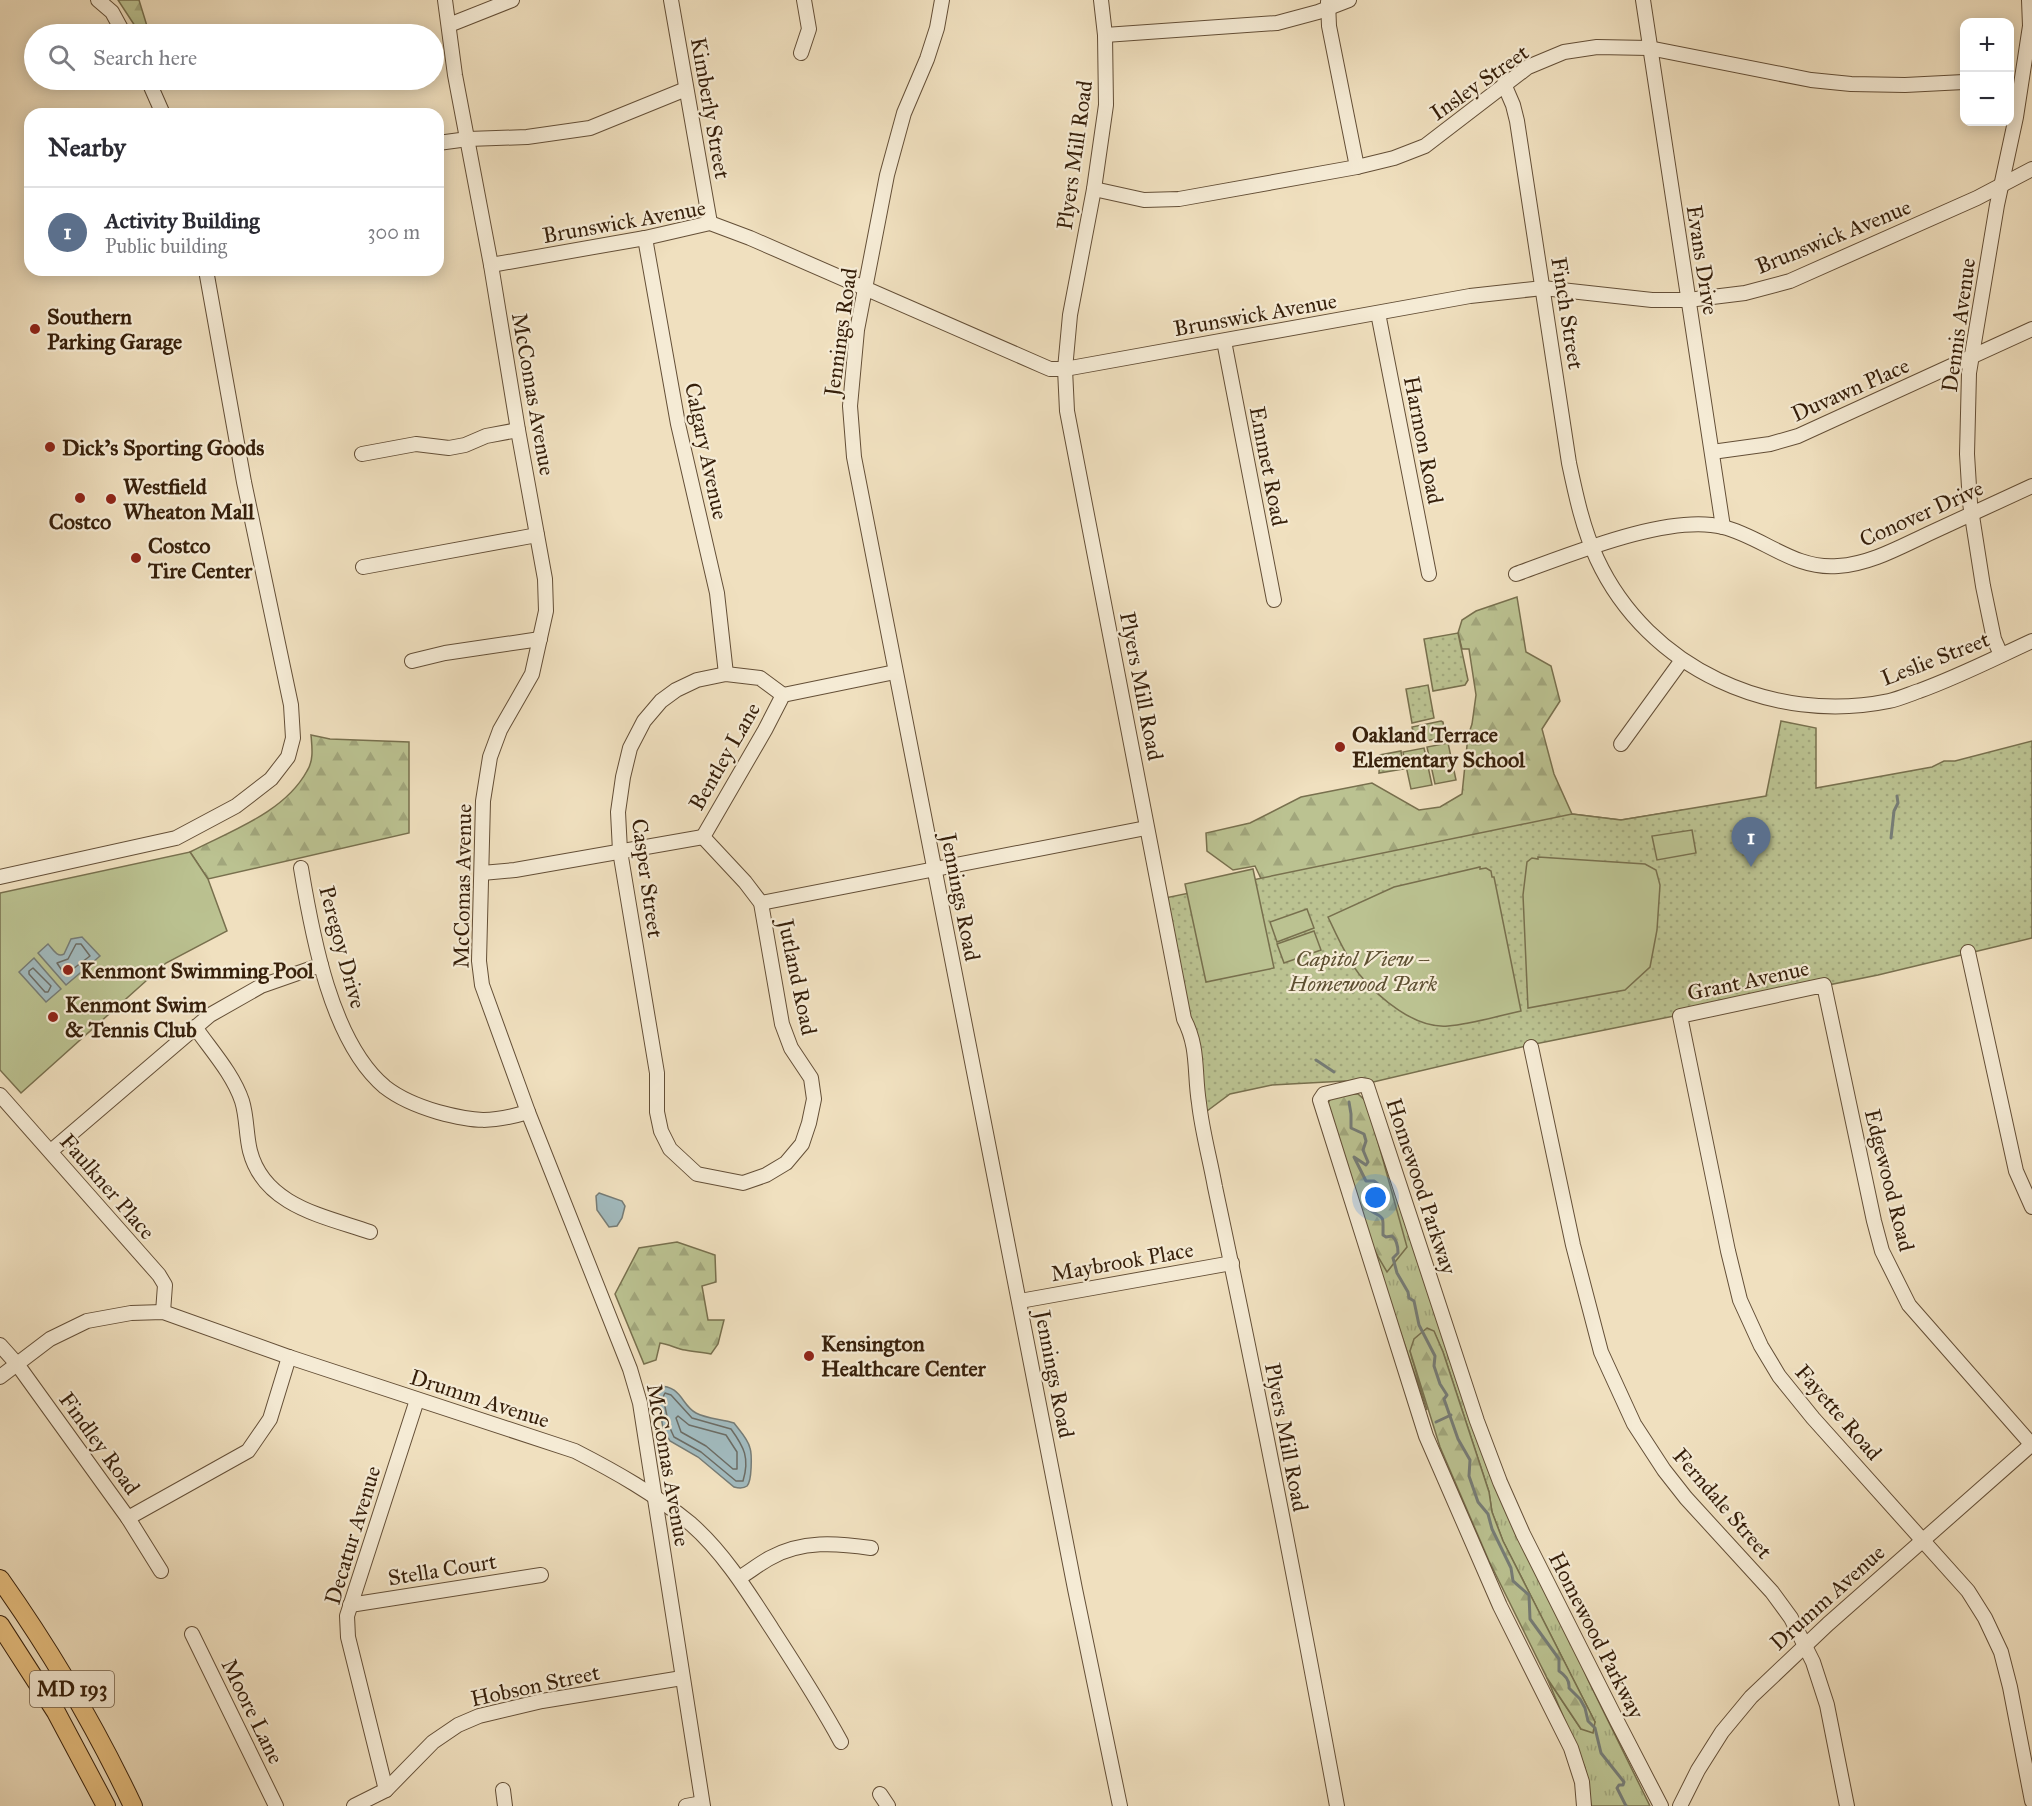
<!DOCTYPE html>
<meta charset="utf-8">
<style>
:root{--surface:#fff;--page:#f2f2f3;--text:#2b2b33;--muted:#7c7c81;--line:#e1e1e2;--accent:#8f2418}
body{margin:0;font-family:"IM FELL Great Primer",serif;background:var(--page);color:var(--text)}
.controls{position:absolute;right:18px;top:18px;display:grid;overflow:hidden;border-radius:12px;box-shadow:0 3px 15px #0003}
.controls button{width:54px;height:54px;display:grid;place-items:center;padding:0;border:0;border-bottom:2px solid var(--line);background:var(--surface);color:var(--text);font:30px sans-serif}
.you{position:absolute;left:1376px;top:1198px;width:21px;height:21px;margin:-15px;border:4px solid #fff;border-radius:50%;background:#1a73e8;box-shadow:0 0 0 9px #1a73e833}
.badge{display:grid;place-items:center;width:39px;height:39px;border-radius:50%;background:var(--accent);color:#fff;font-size:20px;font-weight:700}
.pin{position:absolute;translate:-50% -50px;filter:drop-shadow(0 2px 3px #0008)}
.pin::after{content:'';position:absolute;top:32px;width:21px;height:18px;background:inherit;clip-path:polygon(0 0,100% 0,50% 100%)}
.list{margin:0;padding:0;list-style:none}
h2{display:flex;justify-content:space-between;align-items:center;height:78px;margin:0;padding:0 24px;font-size:26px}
h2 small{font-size:20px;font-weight:400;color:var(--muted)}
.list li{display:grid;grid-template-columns:39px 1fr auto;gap:18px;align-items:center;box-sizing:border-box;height:90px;padding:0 24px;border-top:2px solid var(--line)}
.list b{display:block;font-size:22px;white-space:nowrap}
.list p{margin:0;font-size:20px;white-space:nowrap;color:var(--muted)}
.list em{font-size:20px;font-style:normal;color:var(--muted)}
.icon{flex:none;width:33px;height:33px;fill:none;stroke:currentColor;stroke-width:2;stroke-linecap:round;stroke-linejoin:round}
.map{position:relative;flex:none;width:2032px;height:1806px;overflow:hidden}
.search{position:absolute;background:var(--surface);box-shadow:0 3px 15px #0003;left:24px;top:24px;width:420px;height:66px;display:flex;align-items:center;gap:15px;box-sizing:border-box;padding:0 21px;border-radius:33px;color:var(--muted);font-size:22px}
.panel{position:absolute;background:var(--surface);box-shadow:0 3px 15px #0003;left:24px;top:108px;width:420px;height:168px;border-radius:18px}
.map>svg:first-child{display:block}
.grass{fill:url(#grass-tufts);stroke:#78704e;stroke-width:1.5}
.forest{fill:url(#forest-firs);stroke:#78704e;stroke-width:1.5}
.park{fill:url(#park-dots);stroke:#78704e;stroke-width:1.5}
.pitch{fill:#bbc291;stroke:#78704e;stroke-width:1.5}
.water{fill:#a1babe;stroke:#767c76;stroke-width:1.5}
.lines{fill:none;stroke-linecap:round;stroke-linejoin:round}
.shore{stroke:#6c6c64;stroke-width:1.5}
.stream{stroke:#767c76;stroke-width:3}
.minor-casing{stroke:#644f37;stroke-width:16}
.major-casing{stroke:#361f0a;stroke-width:20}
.minor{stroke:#f5ebd5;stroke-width:14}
.major{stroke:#e8c080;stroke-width:18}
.poi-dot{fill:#8f2418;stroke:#f5ebd5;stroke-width:2}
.labels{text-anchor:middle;stroke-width:4.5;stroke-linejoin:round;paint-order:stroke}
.shield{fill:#f5ebd5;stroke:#6f5c47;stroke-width:1.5}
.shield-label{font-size:21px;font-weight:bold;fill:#361f0a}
.street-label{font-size:22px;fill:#361f0a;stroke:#f5ebd5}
.poi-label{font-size:22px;font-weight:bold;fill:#361f0a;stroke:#f5ebd5;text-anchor:start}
.park-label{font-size:22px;font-style:italic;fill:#5e5032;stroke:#f5ebd5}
</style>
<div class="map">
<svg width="2032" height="1806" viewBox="0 0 2032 1806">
<defs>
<pattern id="grass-tufts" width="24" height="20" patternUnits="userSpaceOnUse" patternTransform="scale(1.5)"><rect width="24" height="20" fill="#bbc291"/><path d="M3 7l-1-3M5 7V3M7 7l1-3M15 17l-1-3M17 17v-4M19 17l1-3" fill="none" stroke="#a1a67c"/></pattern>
<pattern id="forest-firs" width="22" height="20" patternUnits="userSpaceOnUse" patternTransform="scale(1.5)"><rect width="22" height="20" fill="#bbc291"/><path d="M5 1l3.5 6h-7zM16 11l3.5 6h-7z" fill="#a1a67c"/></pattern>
<pattern id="park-dots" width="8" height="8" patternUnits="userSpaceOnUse" patternTransform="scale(1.5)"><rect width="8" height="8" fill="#bbc291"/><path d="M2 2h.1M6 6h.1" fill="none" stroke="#a1a67c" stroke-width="1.8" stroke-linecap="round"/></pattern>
</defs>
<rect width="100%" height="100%" fill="#f0e0bf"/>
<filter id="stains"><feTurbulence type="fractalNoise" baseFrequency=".00333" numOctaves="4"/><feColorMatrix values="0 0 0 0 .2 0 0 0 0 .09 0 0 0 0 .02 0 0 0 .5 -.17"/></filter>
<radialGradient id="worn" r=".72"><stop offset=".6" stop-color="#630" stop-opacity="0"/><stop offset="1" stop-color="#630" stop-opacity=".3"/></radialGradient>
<path class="grass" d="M1367,1102L1467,1406L1589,1682L1650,1806H1591L1585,1768L1547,1678L1581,1729L1595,1722L1503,1541L1492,1512L1489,1492L1443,1352L1434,1332L1410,1351L1427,1410L1370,1243Z"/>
<g class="forest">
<path d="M118,0H139L147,26L137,29Z"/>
<path d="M1517,597L1526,652L1551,666L1560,701L1542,729L1554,774L1572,814L1621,820L1683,810L1266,889L1255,866L1233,870L1207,851L1206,833L1250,823L1301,797L1372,783L1419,810L1440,807L1462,794L1468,736L1472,724L1476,695L1469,649H1462L1458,633L1462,620L1476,611Z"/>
<path d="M311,735L330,739L409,742V833L208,879L190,852C230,831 284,813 307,771C314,760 312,747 311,735Z"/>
<path d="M1353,1094H1358L1367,1102L1407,1247L1387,1272L1370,1243L1328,1103L1331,1098Z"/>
<path d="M677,1242L715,1255L716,1282L702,1286L708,1320H724L718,1344L711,1354C702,1352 694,1352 685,1350C677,1349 669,1344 660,1343L656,1360L644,1364L615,1294L639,1248Z"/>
<path d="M1427,1328L1434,1331L1443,1352L1489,1492L1492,1512L1503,1541L1595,1722L1593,1733L1581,1729L1547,1678L1489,1561L1440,1447L1410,1351L1414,1339Z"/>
</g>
<g class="park">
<path d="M1458,633L1468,680L1465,685L1433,691L1424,639Z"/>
<path d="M1428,685L1434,718L1412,723L1406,689Z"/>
<path d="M1441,721L1443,722L1446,737L1415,743L1412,727Z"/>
<path d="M1781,721L1816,728V788L1932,767L1944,761H1955L2032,741V938L1878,975L1530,1045L1369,1083L1345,1081L1272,1085L1230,1094L1203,1114L1160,899L1572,814L1621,820L1766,796Z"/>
<path d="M1401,751L1404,769L1379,773L1380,755Z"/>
</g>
<g class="pitch">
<path d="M1448,743L1456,780L1435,784L1427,747Z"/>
<path d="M1424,748L1432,785L1411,789L1403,752Z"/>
<path d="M1692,830L1696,853L1657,860L1652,836Z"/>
<path d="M190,852L208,879L227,931L166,963L21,1093L0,1070V893Z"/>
<path d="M1538,857L1645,864L1656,870L1660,885L1657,930L1650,967L1625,990L1528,1008L1523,895L1527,862L1532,858L1538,859Z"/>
<path d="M1480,867V869L1486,868L1491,871L1492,877H1494L1521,1011C1497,1016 1472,1024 1448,1026C1415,1029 1379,998 1359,974C1346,957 1337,936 1328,917L1394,887Z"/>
<path d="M1253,869L1274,968L1206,982L1185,884Z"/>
<path d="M1307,909L1314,928L1277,942L1270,922Z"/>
<path d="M1314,931L1321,950L1284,963L1277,944Z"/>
</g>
<g class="water">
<path d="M82,937L100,956L66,985L38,953L48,944C53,949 57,958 64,954L71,939Z"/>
<path d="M34,958L61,989L46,1002L19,972Z"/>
<path d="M599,1193L622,1201L625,1206L622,1218L617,1226L609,1227L597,1210L596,1196Z"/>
<path d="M657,1386C682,1385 681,1405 696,1413C707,1419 722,1419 734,1423C740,1431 748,1439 750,1448C752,1454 752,1481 747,1486C743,1489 738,1488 734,1487L698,1457L670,1441L663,1428L658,1400L655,1394Z"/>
</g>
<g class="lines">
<g class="shore">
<path d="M76,944H81L90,956L65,975L57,963L68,959Z"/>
<path d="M33,968L51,986L48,992H45L29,974V971Z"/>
<path d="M665,1393L671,1395L692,1418L731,1429C744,1447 750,1458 743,1481H736L701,1452L674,1437L669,1426L663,1397Z"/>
<path d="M678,1416L689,1425L726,1435L737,1452V1469H733L706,1446L681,1432L676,1418Z"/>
</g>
<g class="stream">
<path d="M1891,838L1894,811L1898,803L1897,796"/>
<path d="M1316,1060L1334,1072"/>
<path d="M1349,1102L1351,1114V1128L1364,1134L1366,1141L1363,1150L1368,1162L1366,1165L1354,1157L1366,1181H1374L1378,1184L1374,1193L1366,1200L1367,1208C1385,1221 1383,1212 1383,1235L1386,1237L1392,1236C1397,1240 1398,1247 1398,1253L1393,1258L1397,1273L1408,1292L1409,1298L1414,1301L1419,1325L1435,1356L1434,1366L1440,1384L1447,1395L1444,1399L1458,1439L1470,1460L1469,1476L1478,1502L1488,1514L1492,1529L1511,1568L1513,1581L1529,1595L1530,1619L1559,1659V1671C1565,1675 1570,1680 1569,1688L1580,1699L1585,1708L1588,1721L1595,1728L1601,1753L1624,1782L1623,1785H1619L1617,1788L1626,1806"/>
<path d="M1436,1422L1451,1415"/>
</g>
<defs>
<g id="minor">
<path d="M98,0L112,12L124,34"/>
<path d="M445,0L455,75L491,265L518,430L545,579L546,611L532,674L500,730L490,757L483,801L479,961L482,985L528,1112L630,1369L640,1403L703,1806"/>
<path d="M671,0L710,223"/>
<path d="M942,0L937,28L927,59L904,113L887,175L857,330L850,406L854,457L1075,1589L1120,1806"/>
<path d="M1101,0L1105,35L1106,105L1094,189L1070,315L1065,369L1067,411L1184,1019C1199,1048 1194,1072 1199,1103C1202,1131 1210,1159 1215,1187C1259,1393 1299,1599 1337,1806"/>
<path d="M1643,0L1723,527"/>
<path d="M1328,2L1329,26L1357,167"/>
<path d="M449,25L512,0"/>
<path d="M1105,35L1277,23L1318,12L1349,0"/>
<path d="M801,53L809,29L804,0"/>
<path d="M148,80L163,114"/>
<path d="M1504,84L1513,105L1517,121L1569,463C1576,496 1583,529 1597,559C1648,669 1773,725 1889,701C1899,699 1910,694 1919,691C1958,677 1995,658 2032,641"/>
<path d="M438,143L468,139L527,137L590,128L686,89"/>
<path d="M1094,189L1144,200L1179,199L1357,167L1394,158L1425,146L1528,67L1564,52L1597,47L1649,48L1811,80L1851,84L1905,85L1964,82"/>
<path d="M645,238L678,424L717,593L726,674"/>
<path d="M491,265L645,238L710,223L750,238L1043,366L1050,369H1065L1470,296L1543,288L1652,300H1688L1745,293L1790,281L1977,198L2032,169"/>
<path d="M1378,313L1429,574"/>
<path d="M1224,341L1274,600"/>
<path d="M1712,452L1770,444L1798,436L2032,329"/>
<path d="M362,454L416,444L449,448L465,445L486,436L518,430"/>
<path d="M363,567L537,535"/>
<path d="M1516,574C1569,555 1669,513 1723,527C1763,537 1794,570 1838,566C1870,564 1900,547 1928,534C1963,518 1997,502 2032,486"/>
<path d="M2001,655L1994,639L1983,586L1970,503L1967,454L1969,373L1997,205L2016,117L2030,26L2029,0"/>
<path d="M412,661L445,653L540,639"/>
<path d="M1621,744L1682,660"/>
<path d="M703,837L745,882L761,903L782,1024L791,1048L811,1078L814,1099L809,1123L802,1144L786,1163L766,1175L743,1183L697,1174L670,1149L661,1131L657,1112V1073L620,851L618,812L623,777L630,748L644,721L661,701L676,690L697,680L726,674L760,678L783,695"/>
<path d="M703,837L765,730L783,695L895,672"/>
<path d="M301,868C312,934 331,1042 385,1087C399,1098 421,1107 438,1112C475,1122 491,1123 528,1112"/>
<path d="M482,873L515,870L703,837"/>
<path d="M0,877L176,838L236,806L271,779L288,757L293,738L291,705L244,482L206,270"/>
<path d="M761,903L1146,828"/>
<path d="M1968,952L2016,1171L2032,1207"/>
<path d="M195,1027C211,1050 233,1074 242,1101C247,1117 246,1135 250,1151C264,1206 324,1216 370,1232"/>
<path d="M1531,1047L1573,1245L1601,1352L1634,1424L1664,1470L1686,1498L1772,1592L1791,1618L1813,1662L1827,1705L1847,1806"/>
<path d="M0,1095L159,1275L165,1285L163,1312"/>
<path d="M51,1151L210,1015L261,986L321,965"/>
<path d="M1020,1301L1232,1263"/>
<path d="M0,1345L17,1364L128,1518L161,1571"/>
<path d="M0,1377L50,1339L87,1321L131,1313L163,1312L289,1357L575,1451C616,1472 655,1494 691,1524C724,1553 748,1592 772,1629C796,1666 820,1703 841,1742"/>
<path d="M2032,1445L1909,1305L1882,1251L1874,1221L1824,985L1680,1016L1728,1251L1740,1300L1761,1346L1779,1376L1813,1418L1968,1591L1985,1618L2001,1652L2010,1687L2032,1801"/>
<path d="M128,1518L248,1451L270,1419L289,1357"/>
<path d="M739,1578C749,1572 759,1564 770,1558C802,1540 837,1543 871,1548"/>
<path d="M350,1605L541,1575"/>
<path d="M192,1634L276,1806"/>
<path d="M386,1790L348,1637L347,1616L417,1400"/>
<path d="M503,1790L505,1806"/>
<path d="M880,1794L888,1806"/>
<path d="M354,1806L386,1790L433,1742L458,1725L479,1716L542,1701L682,1678"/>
<path d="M686,1806L702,1803"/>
<path d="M1584,1806L1582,1782L1571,1748L1500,1606L1426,1436L1320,1100L1324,1094L1361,1085L1367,1086L1477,1421L1500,1482L1523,1534L1617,1721L1661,1806"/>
<path d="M1680,1806L1698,1770L1722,1732L1751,1697L1828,1624L2032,1444"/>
</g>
<g id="major">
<path d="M0,1579C51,1651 95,1726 133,1806"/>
<path d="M0,1625L56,1712L106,1806"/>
</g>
</defs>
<use href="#minor" class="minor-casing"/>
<use href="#major" class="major-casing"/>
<use href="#minor" class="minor"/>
<use href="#major" class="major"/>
</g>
<g class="poi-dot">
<circle cx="35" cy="329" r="6"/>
<circle cx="50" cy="447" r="6"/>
<circle cx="80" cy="498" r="6"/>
<circle cx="111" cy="499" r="6"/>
<circle cx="136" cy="558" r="6"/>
<circle cx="1340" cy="747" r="6"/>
<circle cx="68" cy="970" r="6"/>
<circle cx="53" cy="1017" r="6"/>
<circle cx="809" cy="1356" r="6"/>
</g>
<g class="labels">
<rect class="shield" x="30" y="1671" width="84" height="36" rx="4.5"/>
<g class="shield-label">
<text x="72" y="1696">MD 193</text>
</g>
<g class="street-label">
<text transform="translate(1479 82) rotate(-35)" y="8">Insley Street</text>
<text transform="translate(711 108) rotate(80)" y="8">Kimberly Street</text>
<text transform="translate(1074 155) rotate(-82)" y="8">Plyers Mill Road</text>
<text transform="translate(624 221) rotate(-10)" y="8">Brunswick Avenue</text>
<text transform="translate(1833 236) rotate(-22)" y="8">Brunswick Avenue</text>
<text transform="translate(1703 260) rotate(81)" y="8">Evans Drive</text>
<text transform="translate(1568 313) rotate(81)" y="8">Finch Street</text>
<text transform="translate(1255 314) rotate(-10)" y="8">Brunswick Avenue</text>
<text transform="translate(1958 325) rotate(-82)" y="8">Dennis Avenue</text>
<text transform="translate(840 332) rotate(-82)" y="8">Jennings Road</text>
<text transform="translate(1850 389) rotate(-24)" y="8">Duvawn Place</text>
<text transform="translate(534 394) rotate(80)" y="8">McComas Avenue</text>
<text transform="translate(1424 440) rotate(79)" y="8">Harmon Road</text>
<text transform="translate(707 451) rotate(78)" y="8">Calgary Avenue</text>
<text transform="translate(1269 466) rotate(79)" y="8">Emmet Road</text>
<text transform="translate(1921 513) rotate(-24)" y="8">Conover Drive</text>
<text transform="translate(1935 658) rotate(-21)" y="8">Leslie Street</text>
<text transform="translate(1142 686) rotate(79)" y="8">Plyers Mill Road</text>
<text transform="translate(724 756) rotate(-60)" y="8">Bentley Lane</text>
<text transform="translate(648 878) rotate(82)" y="8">Casper Street</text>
<text transform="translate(462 886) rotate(-89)" y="8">McComas Avenue</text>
<text transform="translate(961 897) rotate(79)" y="8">Jennings Road</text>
<text transform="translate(343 947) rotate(75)" y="8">Peregoy Drive</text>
<text transform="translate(798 977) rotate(78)" y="8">Jutland Road</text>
<text transform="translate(1748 980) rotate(-12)" y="8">Grant Avenue</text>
<text transform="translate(1890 1180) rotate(76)" y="8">Edgewood Road</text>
<text transform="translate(108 1186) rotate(49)" y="8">Faulkner Place</text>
<text transform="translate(1422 1186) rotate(72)" y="8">Homewood Parkway</text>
<text transform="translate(1122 1261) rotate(-10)" y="8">Maybrook Place</text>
<text transform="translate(1055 1374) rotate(79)" y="8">Jennings Road</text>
<text transform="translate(480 1398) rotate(18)" y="8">Drumm Avenue</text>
<text transform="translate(1839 1412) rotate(49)" y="8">Fayette Road</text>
<text transform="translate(1287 1437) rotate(79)" y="8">Plyers Mill Road</text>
<text transform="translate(100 1443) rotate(54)" y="8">Findley Road</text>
<text transform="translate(669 1465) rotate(80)" y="8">McComas Avenue</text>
<text transform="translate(1723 1503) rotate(49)" y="8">Ferndale Street</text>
<text transform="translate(352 1535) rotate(-73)" y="8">Decatur Avenue</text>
<text transform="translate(442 1569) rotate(-9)" y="8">Stella Court</text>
<text transform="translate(1827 1597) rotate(-42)" y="8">Drumm Avenue</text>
<text transform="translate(1597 1635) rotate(63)" y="8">Homewood Parkway</text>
<text transform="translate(535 1685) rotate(-12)" y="8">Hobson Street</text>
<text transform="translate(253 1711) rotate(64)" y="8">Moore Lane</text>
</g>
<g class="poi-label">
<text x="47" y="324">Southern<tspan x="47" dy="25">Parking Garage</tspan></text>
<text x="62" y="455">Dick's Sporting Goods</text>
<text x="123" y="494">Westfield<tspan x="123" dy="25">Wheaton Mall</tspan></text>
<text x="80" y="529" text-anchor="middle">Costco</text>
<text x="148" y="553">Costco<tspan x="148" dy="25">Tire Center</tspan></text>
<text x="1352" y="742">Oakland Terrace<tspan x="1352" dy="25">Elementary School</tspan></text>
<text x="80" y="978">Kenmont Swimming Pool</text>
<text x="65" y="1012">Kenmont Swim<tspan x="65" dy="25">&amp; Tennis Club</tspan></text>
<text x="821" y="1351">Kensington<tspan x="821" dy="25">Healthcare Center</tspan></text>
</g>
<g class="park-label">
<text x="1363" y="966">Capitol View –<tspan x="1363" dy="25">Homewood Park</tspan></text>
</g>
</g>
<rect width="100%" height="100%" filter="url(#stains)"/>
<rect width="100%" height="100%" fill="url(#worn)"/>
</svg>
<div class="controls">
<button>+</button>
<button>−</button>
</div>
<div class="you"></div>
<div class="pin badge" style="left:1751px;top:867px;background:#5c6f8a">1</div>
<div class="search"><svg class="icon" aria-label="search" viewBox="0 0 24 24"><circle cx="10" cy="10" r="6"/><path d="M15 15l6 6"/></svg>Search here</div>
<section class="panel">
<h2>Nearby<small></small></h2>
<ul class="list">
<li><span class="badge" style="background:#5c6f8a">1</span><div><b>Activity Building</b><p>Public building</p></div><em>300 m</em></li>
</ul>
</section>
</div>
